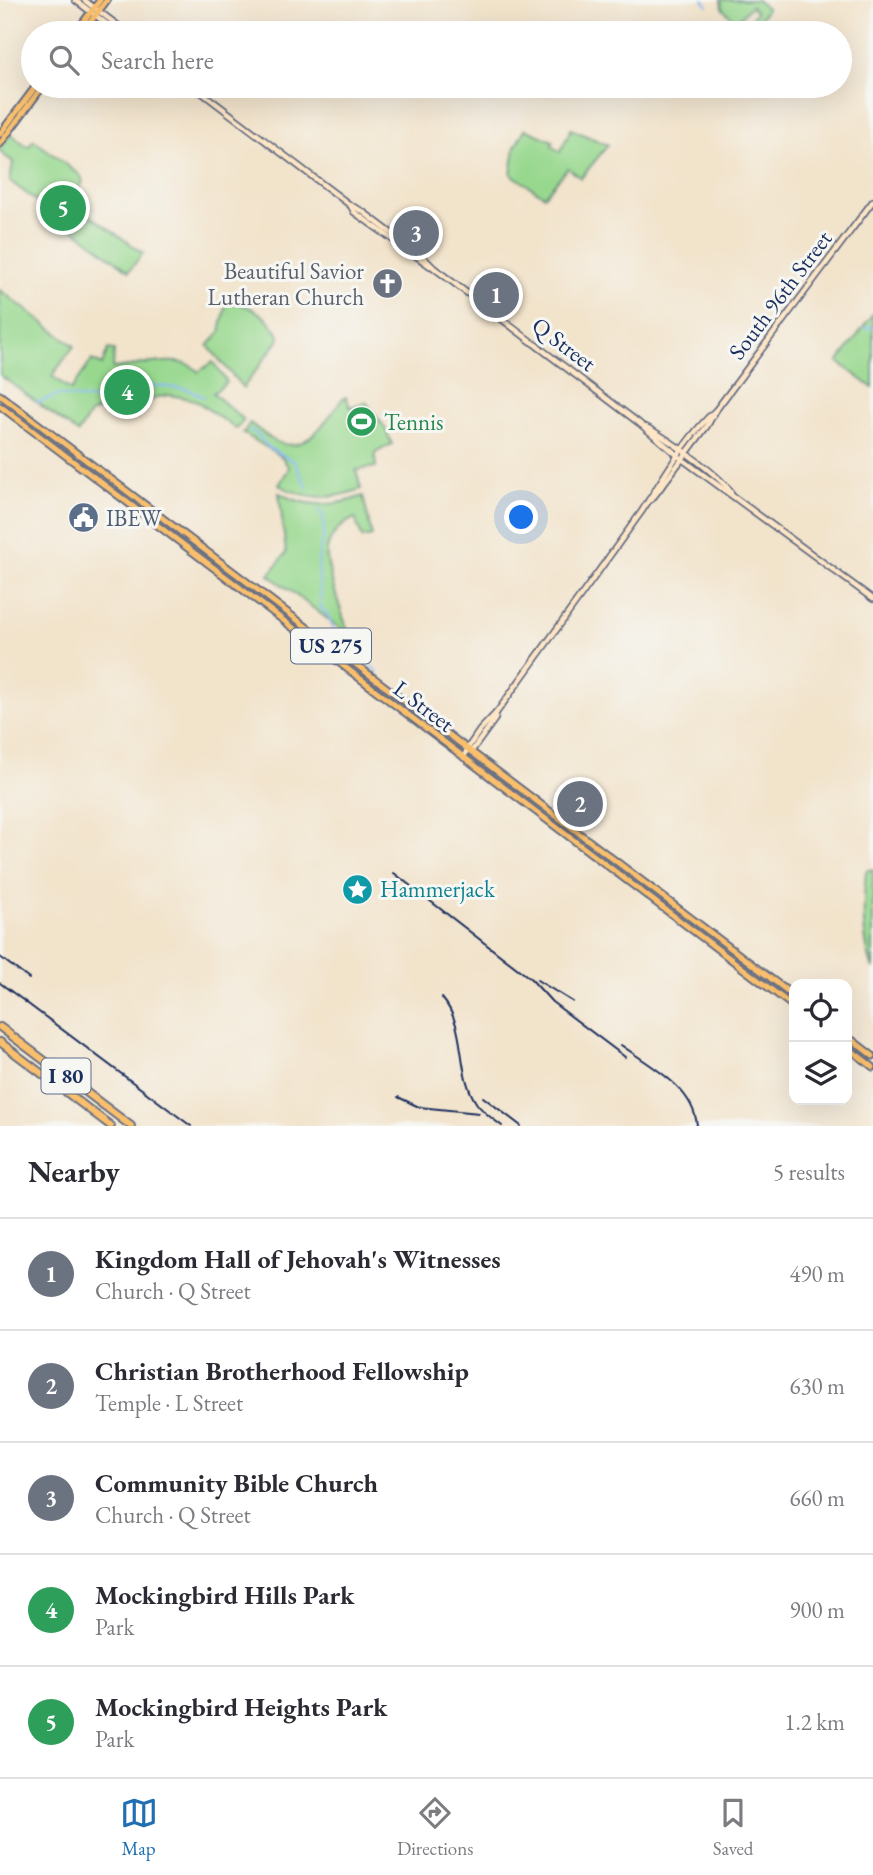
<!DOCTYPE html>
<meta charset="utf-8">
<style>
:root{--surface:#fff;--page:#f2f2f3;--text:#2b2b33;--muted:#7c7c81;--line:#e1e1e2;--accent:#1f6fb2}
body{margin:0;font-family:"EB Garamond",serif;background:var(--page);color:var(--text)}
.controls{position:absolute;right:21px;bottom:21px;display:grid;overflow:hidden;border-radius:14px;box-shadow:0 7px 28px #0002}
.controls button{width:63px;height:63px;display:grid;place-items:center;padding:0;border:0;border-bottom:2px solid var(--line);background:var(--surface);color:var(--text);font:35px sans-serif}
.you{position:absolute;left:522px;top:518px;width:24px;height:24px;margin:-18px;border:5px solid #fff;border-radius:50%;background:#1a73e8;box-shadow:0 0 0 10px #1a73e833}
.badge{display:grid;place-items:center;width:46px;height:46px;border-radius:50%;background:var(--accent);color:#fff;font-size:23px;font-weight:700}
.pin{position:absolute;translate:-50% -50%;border:4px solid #fff;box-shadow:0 2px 7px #0006}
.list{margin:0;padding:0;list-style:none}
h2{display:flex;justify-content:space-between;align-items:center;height:91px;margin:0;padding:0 28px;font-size:30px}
h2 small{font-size:23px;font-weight:400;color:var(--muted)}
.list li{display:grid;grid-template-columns:46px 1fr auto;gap:21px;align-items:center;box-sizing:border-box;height:112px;padding:0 28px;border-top:2px solid var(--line)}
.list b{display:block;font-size:26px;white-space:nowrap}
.list p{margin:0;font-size:23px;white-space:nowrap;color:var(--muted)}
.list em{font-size:23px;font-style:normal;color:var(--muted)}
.icon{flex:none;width:38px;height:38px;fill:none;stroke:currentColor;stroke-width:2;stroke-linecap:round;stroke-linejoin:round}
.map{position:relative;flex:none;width:873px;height:1126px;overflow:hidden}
.search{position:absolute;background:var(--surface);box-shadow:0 7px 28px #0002;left:21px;right:21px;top:21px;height:77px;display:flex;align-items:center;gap:18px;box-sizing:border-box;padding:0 24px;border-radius:38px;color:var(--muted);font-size:26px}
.sheet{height:651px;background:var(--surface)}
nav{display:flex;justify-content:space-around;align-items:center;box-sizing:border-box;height:98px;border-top:2px solid var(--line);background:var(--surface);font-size:19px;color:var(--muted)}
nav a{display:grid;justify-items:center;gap:4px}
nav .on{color:var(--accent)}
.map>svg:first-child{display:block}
.green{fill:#98d88e;stroke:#5a8476;stroke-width:2}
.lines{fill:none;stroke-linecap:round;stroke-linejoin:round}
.stream{stroke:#8ab9f5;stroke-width:2}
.secondary-casing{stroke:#666e84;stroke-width:8}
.primary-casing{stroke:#666e84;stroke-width:9}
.highway-casing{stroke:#666e84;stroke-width:10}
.secondary{stroke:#fde5c5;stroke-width:4.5}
.primary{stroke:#f9bf6d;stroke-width:5}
.highway{stroke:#f9bf6d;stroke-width:6}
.rail{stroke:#1b2f5e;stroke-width:2}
.labels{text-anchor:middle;stroke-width:6;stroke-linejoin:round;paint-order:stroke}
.shield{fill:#f6f6f2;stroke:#5d6b8a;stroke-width:2}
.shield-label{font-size:21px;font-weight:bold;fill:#1b2f5e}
.worship-label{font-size:23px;fill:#5b616d;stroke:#f6f6f2;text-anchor:end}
.street-label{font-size:23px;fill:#1b2f5e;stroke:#f6f6f2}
.leisure-label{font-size:23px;fill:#27864d;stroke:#f6f6f2;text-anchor:start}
.service-label{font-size:23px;fill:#4e5e75;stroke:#f6f6f2;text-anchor:start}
.culture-label{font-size:23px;fill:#0d838f;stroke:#f6f6f2;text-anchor:start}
</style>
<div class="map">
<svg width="873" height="1126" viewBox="0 0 873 1126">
<rect width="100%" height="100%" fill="#f6f6f2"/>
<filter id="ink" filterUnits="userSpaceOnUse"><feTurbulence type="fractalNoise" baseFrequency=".0143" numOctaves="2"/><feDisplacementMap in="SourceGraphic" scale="14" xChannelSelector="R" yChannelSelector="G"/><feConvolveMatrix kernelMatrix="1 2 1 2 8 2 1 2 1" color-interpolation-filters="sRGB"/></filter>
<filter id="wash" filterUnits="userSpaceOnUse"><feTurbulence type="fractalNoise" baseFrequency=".00686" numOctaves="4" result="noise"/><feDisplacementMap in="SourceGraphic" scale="28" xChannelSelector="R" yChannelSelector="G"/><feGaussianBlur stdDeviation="1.57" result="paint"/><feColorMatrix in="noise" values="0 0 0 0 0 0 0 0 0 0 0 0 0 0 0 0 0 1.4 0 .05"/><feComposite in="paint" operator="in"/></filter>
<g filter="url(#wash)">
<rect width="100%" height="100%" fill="#f2e3cb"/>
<g class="green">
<path d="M721,0H757L767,9L756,23L751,19L756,12L751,6L736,22L722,8Z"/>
<path d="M525,129L553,141L552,146L560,152L571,129L608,145L581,178L568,168L544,196L511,174L515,147Z"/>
<path d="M11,134L28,147L34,140L81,176L83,182L70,201L143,253L129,271L10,181L13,162L0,152V148Z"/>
<path d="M0,290L74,346L52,376L71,390L92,360L102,365L108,349L114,350L113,368C136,367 184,352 198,372L213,362L227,382L213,393L244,420L236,429L195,400L170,395L158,397L134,408L106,406L90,414L78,433L0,375Z"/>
<path d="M227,300C251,306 270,315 280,338L243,388L208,346L220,332Z"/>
<path d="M873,314V388L838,362Z"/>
<path d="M346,397L350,407L366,402L385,428L392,444L375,453L376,467L356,470L361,489C332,500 306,500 279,485L289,468L282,457L243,433L250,423C258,429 265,435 273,440C305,458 326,421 342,399Z"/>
<path d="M279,493C307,508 334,507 363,496L372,536L362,538L355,518C342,524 330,534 327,550C324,565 344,618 349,635L269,575L286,553Z"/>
<path d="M873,869V969C861,936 863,905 866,871Z"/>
</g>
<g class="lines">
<g class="stream">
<path d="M703,0L708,6"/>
<path d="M865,328L873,327"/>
<path d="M36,403L58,395L94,400L119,385L135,381L150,385L187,389L204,397"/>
<path d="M249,430L257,434L269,448L294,461L307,487"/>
<path d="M320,510L324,520V534L318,560L321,608L328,616L337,637L378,672"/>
</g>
</g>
</g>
<g filter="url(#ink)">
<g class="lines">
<defs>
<g id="secondary">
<path d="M75,0L119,33"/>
<path d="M84,0L128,33"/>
<path d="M193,86L350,205L362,211L423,257L434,268L639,423L682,459L873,599"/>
<path d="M351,206L354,212L430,266"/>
<path d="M646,427C665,437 722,476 731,493"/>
<path d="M649,500L652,499L707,426L716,410L873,201"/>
<path d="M471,752L495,719L496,713"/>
<path d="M464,758L467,749L480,730L497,712L642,511C664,477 685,438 716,410"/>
</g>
<g id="primary">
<path d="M75,33L100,0"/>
<path d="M82,33L107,0"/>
<path d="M0,134L36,86"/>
<path d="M0,144L43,86"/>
<path d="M0,395L794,996"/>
<path d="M0,406L794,1007"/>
<path d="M847,1036L873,1056"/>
<path d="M847,1047L873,1067"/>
</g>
<g id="highway">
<path d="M0,1027L131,1126"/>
<path d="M0,1042L111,1126"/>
</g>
</defs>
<use href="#secondary" class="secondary-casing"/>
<use href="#primary" class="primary-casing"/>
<use href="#highway" class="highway-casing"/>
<use href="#secondary" class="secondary"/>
<use href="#primary" class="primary"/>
<use href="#highway" class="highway"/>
<g class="rail">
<path d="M394,873L531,979L552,1002L625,1057"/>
<path d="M0,957L29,979"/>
<path d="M537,980L573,1002"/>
<path d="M0,983L191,1126"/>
<path d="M442,998C468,1028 455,1072 477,1104C484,1113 493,1119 502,1126"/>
<path d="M621,1045C650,1066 694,1087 697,1126"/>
<path d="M398,1097L419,1107L479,1113"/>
<path d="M483,1097L521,1126"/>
</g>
</g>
</g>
<defs>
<symbol id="church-disc" viewBox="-11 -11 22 22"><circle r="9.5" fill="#6b7280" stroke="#f6f6f2"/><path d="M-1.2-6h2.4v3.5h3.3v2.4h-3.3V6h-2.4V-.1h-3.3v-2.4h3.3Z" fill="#fff"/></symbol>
<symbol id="stadium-disc" viewBox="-11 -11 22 22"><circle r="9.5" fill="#2e9e5b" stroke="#f6f6f2"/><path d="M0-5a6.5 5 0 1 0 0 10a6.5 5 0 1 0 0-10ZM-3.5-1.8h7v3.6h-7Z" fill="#fff"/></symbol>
<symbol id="civic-disc" viewBox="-11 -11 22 22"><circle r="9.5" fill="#5c6f8a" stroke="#f6f6f2"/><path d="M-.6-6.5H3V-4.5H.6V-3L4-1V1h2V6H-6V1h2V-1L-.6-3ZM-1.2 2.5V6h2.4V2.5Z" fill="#fff"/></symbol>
<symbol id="sight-disc" viewBox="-11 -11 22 22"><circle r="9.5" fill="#0f9aa8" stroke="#f6f6f2"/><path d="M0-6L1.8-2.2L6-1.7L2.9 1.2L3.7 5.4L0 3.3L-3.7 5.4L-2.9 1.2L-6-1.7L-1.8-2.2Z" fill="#fff"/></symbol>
</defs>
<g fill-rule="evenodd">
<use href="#church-disc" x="370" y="266" width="35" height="35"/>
<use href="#stadium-disc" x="344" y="404" width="35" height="35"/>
<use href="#civic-disc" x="66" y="500" width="35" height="35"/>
<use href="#sight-disc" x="340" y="872" width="35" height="35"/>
</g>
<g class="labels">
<g class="shield">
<rect x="291" y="628.5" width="80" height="35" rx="5"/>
<rect x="41.5" y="1058.5" width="49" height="35" rx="5"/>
</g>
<g class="shield-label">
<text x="331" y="653">US 275</text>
<text x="66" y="1083">I 80</text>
</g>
<g class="worship-label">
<text x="364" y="279">Beautiful Savior<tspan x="364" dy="26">Lutheran Church</tspan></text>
</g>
<g class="street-label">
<text transform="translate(780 295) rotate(-53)" y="8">South 96th Street</text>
<text transform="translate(564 344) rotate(37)" y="8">Q Street</text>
<text transform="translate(424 706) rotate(37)" y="8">L Street</text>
</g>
<g class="leisure-label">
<text x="384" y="430">Tennis</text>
</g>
<g class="service-label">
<text x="106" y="526">IBEW</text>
</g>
<g class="culture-label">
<text x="380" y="897">Hammerjack</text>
</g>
</g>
</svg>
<div class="controls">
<button><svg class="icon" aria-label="locate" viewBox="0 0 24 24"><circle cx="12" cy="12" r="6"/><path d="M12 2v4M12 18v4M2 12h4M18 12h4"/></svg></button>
<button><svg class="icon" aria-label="layers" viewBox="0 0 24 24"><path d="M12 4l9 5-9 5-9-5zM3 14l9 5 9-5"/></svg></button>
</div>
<div class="you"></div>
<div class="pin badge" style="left:496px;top:295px;background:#6b7280">1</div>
<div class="pin badge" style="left:580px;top:804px;background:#6b7280">2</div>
<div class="pin badge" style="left:416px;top:233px;background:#6b7280">3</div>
<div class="pin badge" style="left:127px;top:392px;background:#2e9e5b">4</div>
<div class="pin badge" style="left:63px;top:208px;background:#2e9e5b">5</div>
<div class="search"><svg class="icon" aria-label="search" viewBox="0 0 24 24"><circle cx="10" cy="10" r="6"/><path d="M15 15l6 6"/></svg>Search here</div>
</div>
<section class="sheet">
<h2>Nearby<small>5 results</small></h2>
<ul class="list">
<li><span class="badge" style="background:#6b7280">1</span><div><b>Kingdom Hall of Jehovah's Witnesses</b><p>Church · Q Street</p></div><em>490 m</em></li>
<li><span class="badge" style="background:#6b7280">2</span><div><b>Christian Brotherhood Fellowship</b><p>Temple · L Street</p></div><em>630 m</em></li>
<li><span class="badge" style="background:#6b7280">3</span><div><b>Community Bible Church</b><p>Church · Q Street</p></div><em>660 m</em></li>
<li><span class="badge" style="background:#2e9e5b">4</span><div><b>Mockingbird Hills Park</b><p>Park</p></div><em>900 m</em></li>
<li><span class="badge" style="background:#2e9e5b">5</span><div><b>Mockingbird Heights Park</b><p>Park</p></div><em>1.2 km</em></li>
</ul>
</section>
<nav>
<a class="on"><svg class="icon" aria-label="map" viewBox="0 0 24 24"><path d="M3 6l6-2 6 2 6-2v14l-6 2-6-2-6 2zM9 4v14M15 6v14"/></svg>Map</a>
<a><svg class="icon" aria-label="directions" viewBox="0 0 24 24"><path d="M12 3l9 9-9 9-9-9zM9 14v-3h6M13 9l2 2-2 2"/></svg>Directions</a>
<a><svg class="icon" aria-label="saved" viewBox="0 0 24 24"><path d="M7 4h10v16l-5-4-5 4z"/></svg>Saved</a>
</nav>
